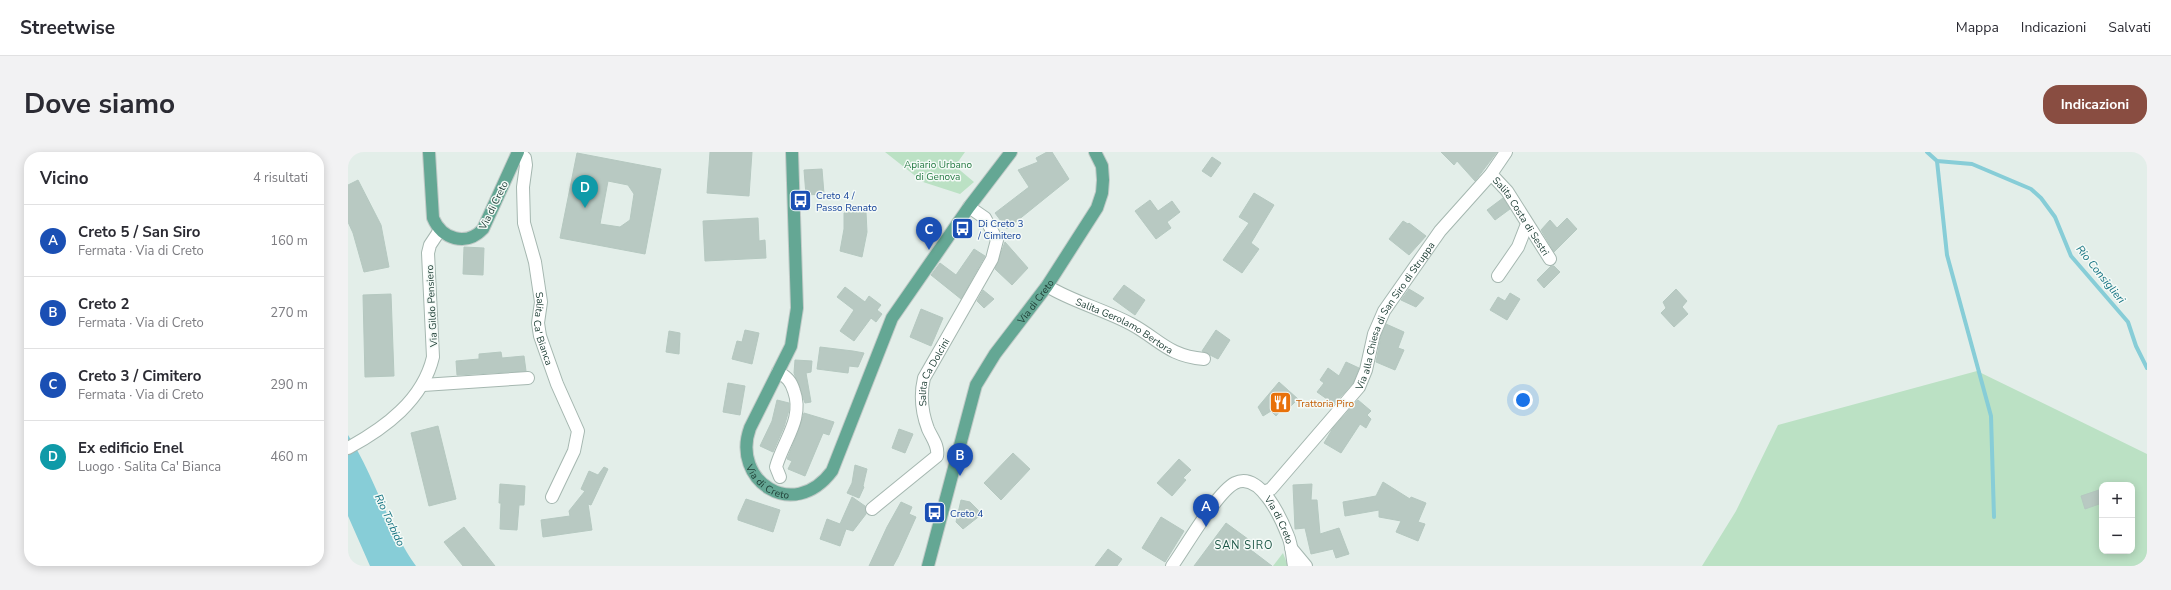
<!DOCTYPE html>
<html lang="it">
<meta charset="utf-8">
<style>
:root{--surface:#fff;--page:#f2f2f3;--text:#2b2b33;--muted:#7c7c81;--line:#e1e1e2;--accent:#894d41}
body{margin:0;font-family:"Nunito Sans",sans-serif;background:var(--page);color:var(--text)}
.controls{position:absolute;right:12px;bottom:12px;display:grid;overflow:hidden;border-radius:8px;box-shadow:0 2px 10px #0003}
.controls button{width:36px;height:36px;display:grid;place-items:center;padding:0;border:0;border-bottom:1px solid var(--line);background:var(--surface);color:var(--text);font:20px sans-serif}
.you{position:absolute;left:1175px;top:248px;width:14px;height:14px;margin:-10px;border:3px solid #fff;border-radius:50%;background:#1a73e8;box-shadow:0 0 0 6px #1a73e833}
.badge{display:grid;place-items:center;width:26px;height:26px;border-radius:50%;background:var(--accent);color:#fff;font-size:13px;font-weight:700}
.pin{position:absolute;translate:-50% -33px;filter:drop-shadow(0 1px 2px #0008)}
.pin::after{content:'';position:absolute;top:21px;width:14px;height:12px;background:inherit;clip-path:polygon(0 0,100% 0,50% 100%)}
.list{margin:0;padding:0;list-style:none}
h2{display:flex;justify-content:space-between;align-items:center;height:52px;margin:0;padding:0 16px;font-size:17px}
h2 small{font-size:13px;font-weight:400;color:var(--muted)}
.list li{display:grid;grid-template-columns:26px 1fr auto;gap:12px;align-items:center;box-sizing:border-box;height:72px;padding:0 16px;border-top:1px solid var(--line)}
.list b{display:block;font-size:15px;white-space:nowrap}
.list p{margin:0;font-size:13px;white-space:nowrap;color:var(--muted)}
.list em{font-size:13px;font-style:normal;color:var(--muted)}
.map{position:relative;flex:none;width:1799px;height:414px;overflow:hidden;border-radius:16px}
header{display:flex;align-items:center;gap:24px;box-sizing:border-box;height:56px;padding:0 20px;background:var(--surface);border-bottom:1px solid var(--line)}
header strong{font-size:19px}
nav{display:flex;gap:22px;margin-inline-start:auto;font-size:14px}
.intro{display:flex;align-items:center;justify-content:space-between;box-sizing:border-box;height:96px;padding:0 24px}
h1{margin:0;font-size:28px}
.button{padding:10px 18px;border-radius:16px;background:var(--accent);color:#fff;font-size:14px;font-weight:700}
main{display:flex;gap:24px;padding:0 24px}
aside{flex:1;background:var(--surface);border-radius:16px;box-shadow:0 2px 10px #0003}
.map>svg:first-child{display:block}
.green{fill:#bbe1c4;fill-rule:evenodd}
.water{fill:#87cdd7}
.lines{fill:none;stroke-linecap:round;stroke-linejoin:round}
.stream{stroke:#87cdd7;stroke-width:4}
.building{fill:#b8c9c2;stroke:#b5c8c0;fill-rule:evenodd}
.minor-casing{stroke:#a5b7b0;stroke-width:14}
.major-casing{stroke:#c1cac7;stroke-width:14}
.minor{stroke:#fff;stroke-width:12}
.major{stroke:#64a794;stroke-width:12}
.labels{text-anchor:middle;stroke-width:3;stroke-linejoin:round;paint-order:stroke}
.park-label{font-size:10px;fill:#287c45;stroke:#f4faf7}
.transit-label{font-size:10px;fill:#164399;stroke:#f4faf7;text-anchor:start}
.street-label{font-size:10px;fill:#214138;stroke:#f4faf7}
.food-label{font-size:10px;fill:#c56008;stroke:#f4faf7;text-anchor:start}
.water-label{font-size:11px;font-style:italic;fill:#167482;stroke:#f4faf7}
.neighbourhood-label{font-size:11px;letter-spacing:1px;fill:#1b5545;stroke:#f4faf7}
</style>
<header>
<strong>Streetwise</strong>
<nav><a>Mappa</a><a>Indicazioni</a><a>Salvati</a></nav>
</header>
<div class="intro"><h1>Dove siamo</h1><a class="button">Indicazioni</a></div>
<main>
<aside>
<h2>Vicino<small>4 risultati</small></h2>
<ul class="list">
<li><span class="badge" style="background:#1a4fb4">A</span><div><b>Creto 5 / San Siro</b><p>Fermata · Via di Creto</p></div><em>160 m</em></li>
<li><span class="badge" style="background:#1a4fb4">B</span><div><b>Creto 2</b><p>Fermata · Via di Creto</p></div><em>270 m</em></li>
<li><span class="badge" style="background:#1a4fb4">C</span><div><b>Creto 3 / Cimitero</b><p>Fermata · Via di Creto</p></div><em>290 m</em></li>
<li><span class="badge" style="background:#0f9aa8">D</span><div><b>Ex edificio Enel</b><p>Luogo · Salita Ca' Bianca</p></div><em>460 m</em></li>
</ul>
</aside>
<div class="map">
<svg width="1799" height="414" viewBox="0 0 1799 414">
<rect width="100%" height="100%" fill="#e3eee9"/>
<g class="green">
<path d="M537,0H617L607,14L626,30L612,42L575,30Z"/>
<path d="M1629,219L1799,302V414H1354L1388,359L1430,273ZM1754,333H1784V399H1754Z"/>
<path d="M935,401L940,414H925Z"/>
</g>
<path class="water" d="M0,283C27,324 39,374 68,414H22L0,364Z"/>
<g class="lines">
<g class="stream">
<path d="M1579,0L1589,9L1624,12L1683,37L1693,46L1707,65L1723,104L1780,170L1788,194L1799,216"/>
<path d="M1589,9L1599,103L1643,264L1646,365"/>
</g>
</g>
<g class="building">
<path d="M362,0H404L401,44L359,41Z"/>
<path d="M699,0H704L721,27L659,77L647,61L681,35L670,18L690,10L688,6Z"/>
<path d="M1093,0H1149L1127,29L1109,9L1106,13Z"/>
<path d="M229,1L313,17L297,102L212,86ZM260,29L280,33L286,42L282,68L272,75L252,72Z"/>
<path d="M864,5L873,11L863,25L854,19Z"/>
<path d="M474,17L476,42L458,43L456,18Z"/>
<path d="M10,28L33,73L41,115L16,120L5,81L0,70V33Z"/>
<path d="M906,41L926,53L903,91L911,97L894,121L875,108L901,71L891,65Z"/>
<path d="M1155,46L1162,57L1147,68L1139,58Z"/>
<path d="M802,48L810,59L824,49L832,60L819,70L823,76L808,87L787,59Z"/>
<path d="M518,60L519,80L514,105L492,99L496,77V61Z"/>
<path d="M410,66L411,89L417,88L418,106L357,109L355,69Z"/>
<path d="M1219,66L1229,77L1206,100L1193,78L1202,68L1209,76Z"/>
<path d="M1055,69L1060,72L1061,71L1078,84L1061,103L1041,87Z"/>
<path d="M657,90L680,116L664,133L647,117Z"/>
<path d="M116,95L136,96L135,123L115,122Z"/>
<path d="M626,97L637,104L613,147L583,123L592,111L608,123Z"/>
<path d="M1203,114H1206L1212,120L1196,136L1189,128Z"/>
<path d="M776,133L797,148L787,163L765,147Z"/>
<path d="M497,135L517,150L521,144L533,153L529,158L534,162L528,170L523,166L506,189L492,179L506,158L489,145Z"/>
<path d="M1061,137L1076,146L1068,155L1053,148Z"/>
<path d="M1328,137L1339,149L1334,155L1340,162L1326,175L1313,161L1318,156L1315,150Z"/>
<path d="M635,138L646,147L636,156L629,149Z"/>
<path d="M1162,141L1172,147L1159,168L1142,158L1150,145L1157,149Z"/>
<path d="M43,142L46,224L17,225L15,143Z"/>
<path d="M573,157L595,166L583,194L562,185Z"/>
<path d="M1038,172L1056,180L1050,196L1056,198L1047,218L1028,210L1033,184Z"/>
<path d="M397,178L411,181L404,212L384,207L389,189L394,190Z"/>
<path d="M868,178L882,188L870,207L854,199Z"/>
<path d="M321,179L332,181L331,202L318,200Z"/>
<path d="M472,195L505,199L516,201L510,215L501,214L500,221L469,217Z"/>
<path d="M153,200L154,206L176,204L178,219L109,223L108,209L131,207V202Z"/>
<path d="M447,208L464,209L463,220L458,221L463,250L457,251L446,221Z"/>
<path d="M998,210L1011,216L1005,231L986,252L969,240L976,231L972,228L980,216L991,224Z"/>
<path d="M931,230L950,247L940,257L936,254L928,264L923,259L915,264L910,255Z"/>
<path d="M380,231L397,234L392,263L375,260Z"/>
<path d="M429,248L441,251V258L436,275L425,300L412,294L424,269Z"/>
<path d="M1010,248L1023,259L1019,263L1023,267L1018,276L1012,272L993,301L976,291L985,276Z"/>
<path d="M456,261L486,270L481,283L475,281L457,324L440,317L444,309L439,307L450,280Z"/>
<path d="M90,274L108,347L81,354L63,281Z"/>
<path d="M551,277L565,282L557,301L544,296Z"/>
<path d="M665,301L682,317L653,348L636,331Z"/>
<path d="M831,307L843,318L835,326L838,328L824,344L809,331Z"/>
<path d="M507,313L519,317L515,334L516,335L511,346L499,341L504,331Z"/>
<path d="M256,315L260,317L243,353L240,352L244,378L195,385L193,368L222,364L221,359L237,339L233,337L241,319L250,323Z"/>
<path d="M1035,330L1062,347L1063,345L1078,351L1070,370L1077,372L1070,389L1048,380L1053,369L1031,365V358L997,364L995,350L1028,344Z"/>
<path d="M152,332L177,334L176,353H171L169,378L152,377L153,351H151Z"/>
<path d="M964,332L963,348H969L972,382L991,376L1001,402L988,406L985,397L963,402L957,376L947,377L945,333Z"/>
<path d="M1754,337V351L1737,357L1733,344Z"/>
<path d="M504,345L517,354L518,362L505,379L498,377L492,394L472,387L479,367L492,372Z"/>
<path d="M398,347L432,358L425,380L390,368V365Z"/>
<path d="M613,348L622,350L634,362L615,377L608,370Z"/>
<path d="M553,350L564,355L561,362L568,365L550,405L545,414H521L539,375Z"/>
<path d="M813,365L836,379L817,410L794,396Z"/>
<path d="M878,371L904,390L899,395L924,414H846Z"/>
<path d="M116,375L147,414H115L96,390Z"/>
<path d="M760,397L774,407L769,414H747Z"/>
</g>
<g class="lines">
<defs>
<g id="minor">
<path id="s1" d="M171,0L177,6L178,13L175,35L176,71L187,110L193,150L190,171L192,184L209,232L230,279L226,299L204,345"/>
<path id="s2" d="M1143,22L1159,39L1202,107"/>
<path d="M1150,124L1170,95L1179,72"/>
<path id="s3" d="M699,134C725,150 755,157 783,172C811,187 820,204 856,207"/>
<path d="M430,220C439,225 443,229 446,239C456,267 435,289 428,315L432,325"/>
<path d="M75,233L180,226"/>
<path d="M0,296C37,276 75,248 85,205L80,101L82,93L92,78"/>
<path id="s4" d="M916,340L923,337L1011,235L1018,218L1026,182L1036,159L1092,79L1143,22L1158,0"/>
<path id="s5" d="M524,357L589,304C591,294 584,286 580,277C574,261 572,243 576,226L644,107L649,88L637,66L621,55"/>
<path d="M943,396L958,414"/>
<path id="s6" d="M824,414C837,396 869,340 887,331C912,319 933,366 940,384C944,393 944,404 946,414"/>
</g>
<g id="major">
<path d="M81,0L85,66C94,87 118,95 135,77L170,0"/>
<path id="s7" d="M444,0L449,156L443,194L402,276C383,328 445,371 484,319L544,166L621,55L663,0"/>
<path id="s8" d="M580,414L628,233L647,202L699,134L749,56L754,41L755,28L754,14L747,0"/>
</g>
</defs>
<use href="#minor" class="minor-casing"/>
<use href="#major" class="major-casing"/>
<use href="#minor" class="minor"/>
<use href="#major" class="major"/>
</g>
<defs>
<symbol id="bus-square" viewBox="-11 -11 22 22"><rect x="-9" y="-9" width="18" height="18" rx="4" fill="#1a4fb4" stroke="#f4faf7"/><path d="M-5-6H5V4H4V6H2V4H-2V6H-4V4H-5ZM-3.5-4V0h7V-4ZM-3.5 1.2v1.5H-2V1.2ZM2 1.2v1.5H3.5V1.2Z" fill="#fff"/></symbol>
<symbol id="restaurant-square" viewBox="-11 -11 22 22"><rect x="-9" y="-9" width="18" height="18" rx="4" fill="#e8710a" stroke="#f4faf7"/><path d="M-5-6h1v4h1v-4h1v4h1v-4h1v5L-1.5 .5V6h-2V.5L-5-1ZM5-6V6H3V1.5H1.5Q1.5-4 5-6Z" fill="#fff"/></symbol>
</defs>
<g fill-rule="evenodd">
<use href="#bus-square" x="440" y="36" width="25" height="25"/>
<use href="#bus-square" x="602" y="64" width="25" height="25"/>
<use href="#restaurant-square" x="920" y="238" width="25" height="25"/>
<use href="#bus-square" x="574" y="348" width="25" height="25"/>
</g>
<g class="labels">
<g class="park-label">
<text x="590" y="16">Apiario Urbano<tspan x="590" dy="12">di Genova</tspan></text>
</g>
<g class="transit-label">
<text x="468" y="47">Creto 4 /<tspan x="468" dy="12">Passo Renato</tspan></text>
<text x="630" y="75">Di Creto 3<tspan x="630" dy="12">/ Cimitero</tspan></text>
<text x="602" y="365">Creto 4</text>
</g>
<g class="street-label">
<text transform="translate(145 53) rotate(-64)" y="4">Via di Creto</text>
<text dy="4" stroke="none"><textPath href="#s2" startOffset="52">Salita Costa di Sestri</textPath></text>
<text dy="4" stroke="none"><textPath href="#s8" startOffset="290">Via di Creto</textPath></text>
<text transform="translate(83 154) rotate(-93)" y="4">Via Gildo Pensiero</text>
<text dy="4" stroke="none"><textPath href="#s4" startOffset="223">Via alla Chiesa di San Siro di Struppa</textPath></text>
<text dy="4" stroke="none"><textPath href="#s3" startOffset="87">Salita Gerolamo Bertora</textPath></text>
<text dy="4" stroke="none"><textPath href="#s1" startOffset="182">Salita Ca' Bianca</textPath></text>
<text dy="4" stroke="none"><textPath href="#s5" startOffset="173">Salita Ca Dolcini</textPath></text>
<text dy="4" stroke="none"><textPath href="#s7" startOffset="350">Via di Creto</textPath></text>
<text dy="4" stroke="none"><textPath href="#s6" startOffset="169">Via di Creto</textPath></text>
</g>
<g class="food-label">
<text x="948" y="255">Trattoria Piro</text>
</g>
<g class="water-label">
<text transform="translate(1753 122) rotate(51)" y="4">Rio Consiglieri</text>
<text transform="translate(42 368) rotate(65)" y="4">Rio Torbido</text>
</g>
<g class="neighbourhood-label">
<text x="896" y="397">SAN SIRO</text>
</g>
</g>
</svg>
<div class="controls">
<button>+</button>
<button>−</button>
</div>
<div class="you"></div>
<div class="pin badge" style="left:858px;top:375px;background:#1a4fb4">A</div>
<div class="pin badge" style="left:612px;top:324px;background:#1a4fb4">B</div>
<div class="pin badge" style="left:581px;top:98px;background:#1a4fb4">C</div>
<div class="pin badge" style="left:237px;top:56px;background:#0f9aa8">D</div>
</div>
</main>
